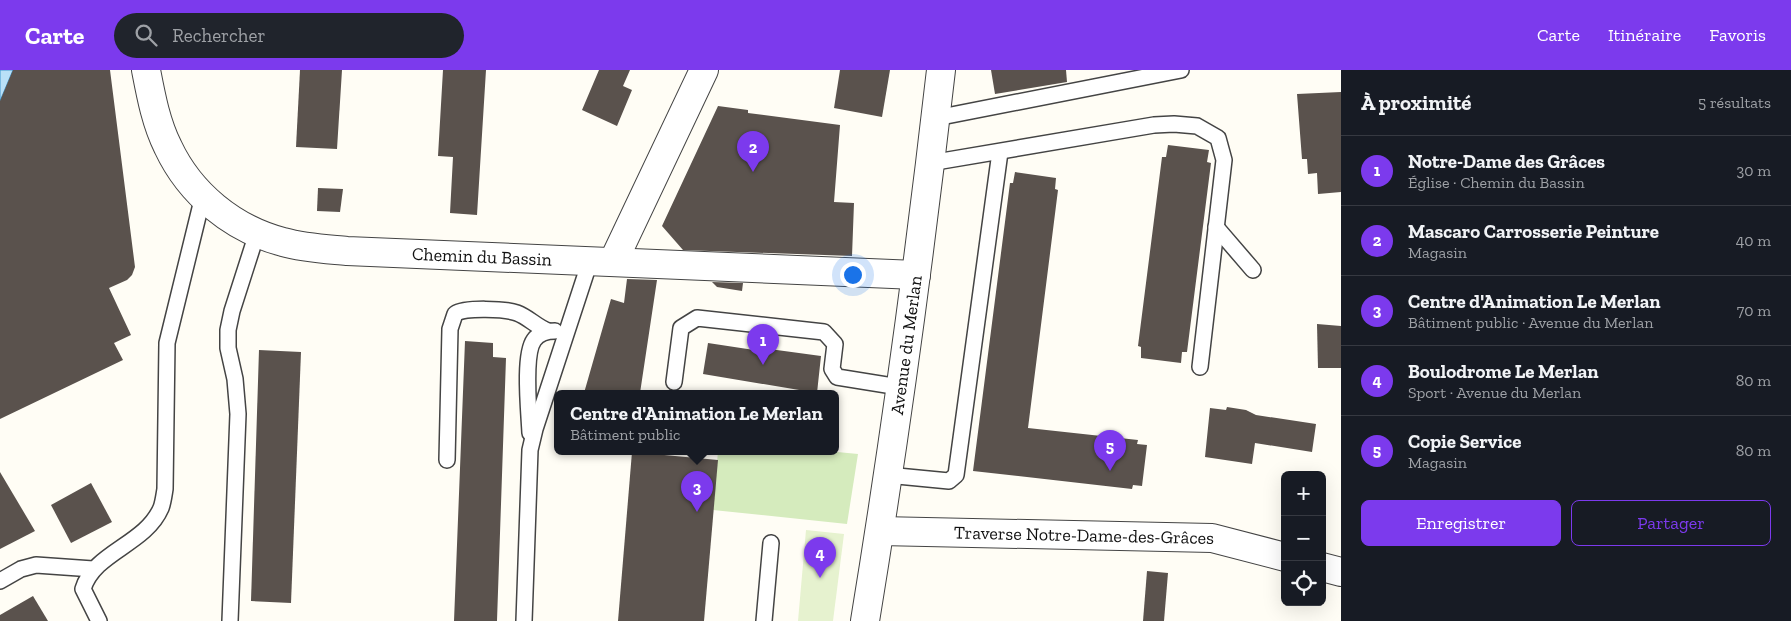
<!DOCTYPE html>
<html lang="fr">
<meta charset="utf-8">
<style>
:root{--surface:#171b24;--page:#20242c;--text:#f1f3f6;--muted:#9ea1a6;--line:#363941;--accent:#7c3aed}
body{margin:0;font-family:"Zilla Slab",serif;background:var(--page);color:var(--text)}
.controls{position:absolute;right:15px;bottom:15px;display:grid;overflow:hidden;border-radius:8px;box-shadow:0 5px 20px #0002}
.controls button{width:45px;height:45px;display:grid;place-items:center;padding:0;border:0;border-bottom:1px solid var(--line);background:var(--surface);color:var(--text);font:25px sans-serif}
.you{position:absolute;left:852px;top:204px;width:18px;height:18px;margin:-12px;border:4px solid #fff;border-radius:50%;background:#1a73e8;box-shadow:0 0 0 8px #1a73e833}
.badge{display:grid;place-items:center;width:32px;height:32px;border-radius:50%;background:var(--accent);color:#fff;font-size:16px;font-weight:700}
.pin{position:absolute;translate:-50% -41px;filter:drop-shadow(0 1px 2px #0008)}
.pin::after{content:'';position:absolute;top:26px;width:18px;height:15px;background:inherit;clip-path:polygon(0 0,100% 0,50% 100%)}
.popup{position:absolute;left:554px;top:320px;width:285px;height:65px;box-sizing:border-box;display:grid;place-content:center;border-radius:8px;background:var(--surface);filter:drop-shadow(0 1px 4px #0005);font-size:16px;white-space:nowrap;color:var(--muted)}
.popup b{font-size:19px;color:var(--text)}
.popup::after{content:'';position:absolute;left:50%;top:100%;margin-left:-10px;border:10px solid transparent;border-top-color:var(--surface)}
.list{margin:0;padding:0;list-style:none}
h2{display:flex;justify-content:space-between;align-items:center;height:65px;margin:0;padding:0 20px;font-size:21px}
h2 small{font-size:16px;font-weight:400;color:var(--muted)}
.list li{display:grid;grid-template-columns:32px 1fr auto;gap:15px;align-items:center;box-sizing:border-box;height:70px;padding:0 20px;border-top:1px solid var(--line)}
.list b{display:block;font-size:19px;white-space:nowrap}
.list p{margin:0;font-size:16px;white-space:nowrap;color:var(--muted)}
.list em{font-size:16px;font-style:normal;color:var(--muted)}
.actions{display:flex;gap:10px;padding:15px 20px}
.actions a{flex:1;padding:11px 0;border:1px solid var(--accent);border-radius:8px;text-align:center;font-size:18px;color:var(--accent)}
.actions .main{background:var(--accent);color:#fff}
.icon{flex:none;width:28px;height:28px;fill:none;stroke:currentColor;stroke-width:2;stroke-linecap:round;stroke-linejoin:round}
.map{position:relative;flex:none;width:1341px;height:551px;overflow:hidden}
header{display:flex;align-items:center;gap:30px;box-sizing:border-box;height:70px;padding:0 25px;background:var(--accent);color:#fff}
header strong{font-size:24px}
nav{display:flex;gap:28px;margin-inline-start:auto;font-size:18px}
.search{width:350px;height:45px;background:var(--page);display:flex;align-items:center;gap:12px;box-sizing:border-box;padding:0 18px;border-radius:28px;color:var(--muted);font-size:19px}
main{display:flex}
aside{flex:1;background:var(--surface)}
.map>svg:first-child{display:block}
.green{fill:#d5ebbd}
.pitch{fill:#e6f2cf}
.water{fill:#b9e0f7;stroke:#3f96cf}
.building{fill:#5a524d}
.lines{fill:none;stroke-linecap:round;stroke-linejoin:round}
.service-casing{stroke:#444;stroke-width:18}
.minor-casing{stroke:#444;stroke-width:30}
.service{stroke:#fff;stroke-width:15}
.minor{stroke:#fff;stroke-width:28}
.labels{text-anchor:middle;stroke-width:5;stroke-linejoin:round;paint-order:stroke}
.street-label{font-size:18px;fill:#111;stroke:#fff}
</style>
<header>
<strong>Carte</strong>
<div class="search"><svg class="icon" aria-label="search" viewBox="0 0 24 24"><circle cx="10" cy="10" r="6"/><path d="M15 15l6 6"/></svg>Rechercher</div>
<nav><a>Carte</a><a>Itinéraire</a><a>Favoris</a></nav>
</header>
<main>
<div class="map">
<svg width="1341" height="551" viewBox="0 0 1341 551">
<rect width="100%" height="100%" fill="#fffdf5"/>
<path class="green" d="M718,381H827L858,384L847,454L713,440Z"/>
<path class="pitch" d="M806,460L844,464L833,551H798Z"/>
<path class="water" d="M0,0H13L0,31Z"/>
<g class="building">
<path d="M13,0H110L135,197L132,205L127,210L109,218L131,265L114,273L123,290L0,349V31Z"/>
<path d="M300,0H342L337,79L296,77Z"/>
<path d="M443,0H486L477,145L450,143L453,87L438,86Z"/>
<path d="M599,0H630L623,16L632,20L617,56L582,40Z"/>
<path d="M840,0H890L882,47L834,38Z"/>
<path d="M991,0H1066L1067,12L995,24Z"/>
<path d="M1341,22V122L1318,124L1317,103L1308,104L1307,89H1302L1297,24Z"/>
<path d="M718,36L748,40V43L840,55L834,132L854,133L852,186L683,180L662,156Z"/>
<path d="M1168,75L1209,80L1207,92L1211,93L1187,282H1182L1181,293L1141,288V277L1138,276L1162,87H1166Z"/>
<path d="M1015,102L1056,108L1055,119L1058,120L1028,358L1138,370L1137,374L1147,375L1142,416L1133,415L1132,419L973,401L1010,113H1013Z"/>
<path d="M318,118L343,119L340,142L317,141Z"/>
<path d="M627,209L657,210L640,323H584L611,229L624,233Z"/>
<path d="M712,212L743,213L742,221L717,217Z"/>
<path d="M1317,254L1341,256V298H1318Z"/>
<path d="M465,271L493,273V287L506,288L497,551H454Z"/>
<path d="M708,273L754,280L755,277L821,286L817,323L703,304Z"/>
<path d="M259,280L301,282L291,533L251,531Z"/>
<path d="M1227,337L1246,340L1256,345L1316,354L1312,382L1255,373L1252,394L1205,387L1210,338L1226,340Z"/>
<path d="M632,382L718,390L704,551H618Z"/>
<path d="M0,402L35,461L0,479Z"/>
<path d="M91,413L112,452L71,473L51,435Z"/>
<path d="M1147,501L1168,503L1164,551H1143Z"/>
<path d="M33,526L48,551H0V545Z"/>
</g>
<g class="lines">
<defs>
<g id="service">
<path d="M936,48L1181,0"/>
<path d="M930,93L1154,55L1174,54L1197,56L1218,68L1224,90L1200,297"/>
<path d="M1216,157L1253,200"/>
<path d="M674,312L681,258L697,248L824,262L835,274L832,299L837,307L899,317"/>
<path d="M530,363C529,342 523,285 534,270C539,263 547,261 555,261"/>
<path d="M447,390L450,259L455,244C465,237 506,239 517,243C528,247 537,257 548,261"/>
<path d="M887,405L949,411L956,405L1000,82"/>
<path d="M0,511L21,499L36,495L93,499"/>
<path d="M99,551L83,519C94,482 145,475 161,438C163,433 164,425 165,419L167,273L203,126"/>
<path d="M230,551L238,344L235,309L228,278V260L232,241L257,163"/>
<path d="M524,551L530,380L535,359L590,191"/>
<path d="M764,551L771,473"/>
</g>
<g id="minor">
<path id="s1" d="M146,0C151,26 156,53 168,77C190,124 233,159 283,172C304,178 326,179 347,181L916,205"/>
<path d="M613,192L704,0"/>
<path id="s2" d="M880,461L1212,468L1285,487"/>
<path d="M1322,497L1341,502"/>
<path id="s3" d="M865,551C895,368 920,184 941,0"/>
</g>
</defs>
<use href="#service" class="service-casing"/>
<use href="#minor" class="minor-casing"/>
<use href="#service" class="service"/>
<use href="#minor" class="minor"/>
</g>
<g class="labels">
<g class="street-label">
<text dy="6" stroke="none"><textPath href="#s1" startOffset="434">Chemin du Bassin</textPath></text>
<text dy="6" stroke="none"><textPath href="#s3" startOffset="279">Avenue du Merlan</textPath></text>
<text dy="6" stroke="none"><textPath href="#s2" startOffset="204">Traverse Notre-Dame-des-Grâces</textPath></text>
</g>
</g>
</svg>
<div class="controls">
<button>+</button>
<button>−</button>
<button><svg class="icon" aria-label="locate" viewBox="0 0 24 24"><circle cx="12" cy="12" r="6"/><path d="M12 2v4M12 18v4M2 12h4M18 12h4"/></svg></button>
</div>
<div class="you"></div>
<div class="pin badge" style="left:763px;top:295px">1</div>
<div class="pin badge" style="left:753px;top:102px">2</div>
<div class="pin badge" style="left:697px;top:442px">3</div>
<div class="popup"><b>Centre d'Animation Le Merlan</b>Bâtiment public</div>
<div class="pin badge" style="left:820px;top:508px">4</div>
<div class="pin badge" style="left:1110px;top:401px">5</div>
</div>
<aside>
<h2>À proximité<small>5 résultats</small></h2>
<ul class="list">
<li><span class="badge">1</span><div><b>Notre-Dame des Grâces</b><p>Église · Chemin du Bassin</p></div><em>30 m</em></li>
<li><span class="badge">2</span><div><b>Mascaro Carrosserie Peinture</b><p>Magasin</p></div><em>40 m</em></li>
<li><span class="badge">3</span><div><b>Centre d'Animation Le Merlan</b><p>Bâtiment public · Avenue du Merlan</p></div><em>70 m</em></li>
<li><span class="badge">4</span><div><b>Boulodrome Le Merlan</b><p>Sport · Avenue du Merlan</p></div><em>80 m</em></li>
<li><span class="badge">5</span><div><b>Copie Service</b><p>Magasin</p></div><em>80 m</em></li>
</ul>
<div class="actions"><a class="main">Enregistrer</a><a>Partager</a></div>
</aside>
</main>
